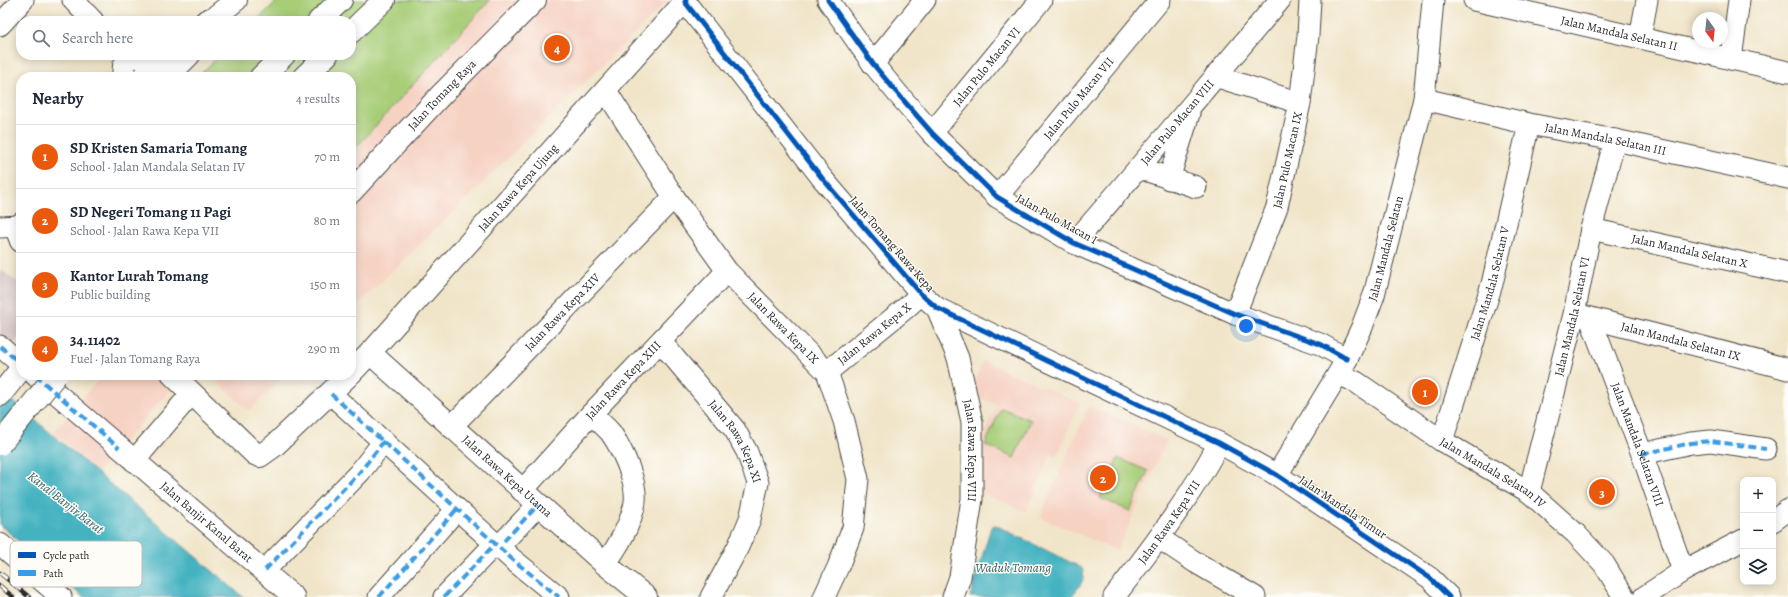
<!DOCTYPE html>
<meta charset="utf-8">
<style>
:root{--surface:#fff;--page:#f2f2f3;--text:#1f2937;--muted:#747a83;--line:#e0e1e3;--accent:#ea580c}
body{margin:0;font-family:Alegreya,serif;background:var(--page);color:var(--text)}
.controls{position:absolute;right:12px;bottom:12px;display:grid;overflow:hidden;border-radius:8px;box-shadow:0 2px 10px #0003}
.controls button{width:36px;height:36px;display:grid;place-items:center;padding:0;border:0;border-bottom:1px solid var(--line);background:var(--surface);color:var(--text);font:20px sans-serif}
.compass{position:absolute;left:1692px;top:12px;width:36px;height:36px;border-radius:50%;background:var(--surface);box-shadow:0 2px 10px #0003;rotate:165deg}
.you{position:absolute;left:1246px;top:326px;width:14px;height:14px;margin:-10px;border:3px solid #fff;border-radius:50%;background:#1a73e8;box-shadow:0 0 0 6px #1a73e833}
.badge{display:grid;place-items:center;width:26px;height:26px;border-radius:50%;background:var(--accent);color:#fff;font-size:13px;font-weight:700}
.pin{position:absolute;translate:-50% -50%;border:2px solid #fff;box-shadow:0 1px 4px #0006}
.list{margin:0;padding:0;list-style:none}
h2{display:flex;justify-content:space-between;align-items:center;height:52px;margin:0;padding:0 16px;font-size:17px}
h2 small{font-size:13px;font-weight:400;color:var(--muted)}
.list li{display:grid;grid-template-columns:26px 1fr auto;gap:12px;align-items:center;box-sizing:border-box;height:64px;padding:0 16px;border-top:1px solid var(--line)}
.list b{display:block;font-size:15px;white-space:nowrap}
.list p{margin:0;font-size:13px;white-space:nowrap;color:var(--muted)}
.list em{font-size:13px;font-style:normal;color:var(--muted)}
.icon{flex:none;width:22px;height:22px;fill:none;stroke:currentColor;stroke-width:2;stroke-linecap:round;stroke-linejoin:round}
.map{position:relative;flex:none;width:1788px;height:597px;overflow:hidden}
.search{position:absolute;background:var(--surface);box-shadow:0 2px 10px #0003;left:16px;top:16px;width:340px;height:44px;display:flex;align-items:center;gap:10px;box-sizing:border-box;padding:0 14px;border-radius:16px;color:var(--muted);font-size:15px}
.panel{position:absolute;background:var(--surface);box-shadow:0 2px 10px #0003;left:16px;top:72px;width:340px;height:308px;border-radius:16px}
.map>svg:first-child{display:block}
.built{fill:#f6d2c3}
.industrial{fill:#d1bfbd}
.green{fill:#a7cd77;stroke:#697c51}
.water{fill:#44b2c1;stroke:#386e76}
.lines{fill:none;stroke-linecap:round;stroke-linejoin:round}
.street-casing{stroke:#494743;stroke-width:23}
.secondary-casing{stroke:#494743;stroke-width:24}
.primary-casing{stroke:#494743;stroke-width:24}
.street{stroke:#fff;stroke-width:21}
.secondary{stroke:#fff;stroke-width:22}
.primary{stroke:#fff;stroke-width:22}
.rail-casing{stroke:#2b2b2b;stroke-width:4.5}
.rail{stroke:#fdfcf7;stroke-width:3;stroke-dasharray:9;stroke-linecap:butt}
.primary-bridge-casing{stroke:#494743;stroke-width:24;stroke-linecap:butt}
.primary-bridge{stroke:#fff;stroke-width:22}
.quiet{stroke:#3d9ce1;stroke-width:4;stroke-dasharray:8 4;stroke-linecap:butt}
.cycleway-casing{stroke:#fdfcf7;stroke-width:8}
.cycleway{stroke:#0057b8;stroke-width:5}
.labels{text-anchor:middle;stroke-width:3;stroke-linejoin:round;paint-order:stroke}
.street-label{font-size:12px;fill:#2b2b2b;stroke:#fdfcf7}
.water-label{font-size:13px;font-style:italic;fill:#356167;stroke:#fdfcf7}
.key{fill:#fdfcf7;stroke:#bebdba;stroke-width:1}
.key-label{font-size:11px;fill:#2b2b2b}
</style>
<div class="map">
<svg width="1788" height="597" viewBox="0 0 1788 597">
<rect width="100%" height="100%" fill="#fdfcf7"/>
<filter id="ink" filterUnits="userSpaceOnUse"><feTurbulence type="fractalNoise" baseFrequency=".025" numOctaves="2"/><feDisplacementMap in="SourceGraphic" scale="8" xChannelSelector="R" yChannelSelector="G"/><feConvolveMatrix kernelMatrix="1 2 1 2 8 2 1 2 1" color-interpolation-filters="sRGB"/></filter>
<filter id="wash" filterUnits="userSpaceOnUse"><feTurbulence type="fractalNoise" baseFrequency=".012" numOctaves="4" result="noise"/><feDisplacementMap in="SourceGraphic" scale="16" xChannelSelector="R" yChannelSelector="G"/><feGaussianBlur stdDeviation="0.9" result="paint"/><feColorMatrix in="noise" values="0 0 0 0 0 0 0 0 0 0 0 0 0 0 0 0 0 1.4 0 .05"/><feComposite in="paint" operator="in"/></filter>
<g filter="url(#wash)">
<rect width="100%" height="100%" fill="#f1e5c9"/>
<g class="built">
<path d="M424,0H669L351,312V89Z"/>
<path d="M983,361L1080,403L1057,456L1051,454L1026,512L975,490L979,445L997,405L970,393Z"/>
<path d="M102,375H183L98,472L53,433Z"/>
<path d="M210,375H286L249,411Z"/>
<path d="M1089,406L1167,440L1117,551L1040,517Z"/>
</g>
<path class="industrial" d="M0,269L21,285V336L10,348L0,340Z"/>
<g class="green">
<path d="M278,0H490L351,153V77H197L220,55H351V21H256Z"/>
<path d="M1001,408L1031,420L1014,458L985,445Z"/>
<path d="M1118,458L1148,471L1130,511L1100,498Z"/>
</g>
<g class="water">
<path d="M0,390L243,597H83L0,525Z"/>
<path d="M995,525L1082,568C1087,580 1078,588 1071,597H970L991,527Z"/>
</g>
</g>
<g filter="url(#ink)">
<g class="lines">
<defs>
<g id="street">
<path d="M73,0L93,21"/>
<path d="M828,0L873,64L898,94L932,133L997,197L1074,243L1235,314L1320,344L1347,359"/>
<path id="s1" d="M1474,0L1788,72"/>
<path d="M685,2L822,178L921,294L937,308L1219,443L1277,475L1430,578L1449,597"/>
<path d="M0,25L23,0"/>
<path d="M1640,38L1647,0"/>
<path d="M138,55L161,77"/>
<path d="M1731,59L1739,0"/>
<path d="M873,64L925,0"/>
<path d="M1215,76L1300,103"/>
<path id="s2" d="M606,91L674,197L727,271L827,372L844,421L858,479L853,528L838,567L824,597"/>
<path id="s3" d="M1424,99L1529,124L1615,140L1788,178"/>
<path id="s4" d="M932,133L1041,0"/>
<path d="M1139,168L1196,187"/>
<path d="M1169,179L1189,114"/>
<path id="s5" d="M997,197L1160,0"/>
<path d="M0,227L20,226"/>
<path id="s6" d="M1591,229L1788,273"/>
<path id="s7" d="M1074,243C1144,163 1211,81 1280,0"/>
<path id="s8" d="M937,308L958,358L972,422V499L960,577L953,597"/>
<path id="s9" d="M1235,314L1277,207L1300,103L1308,36L1310,0"/>
<path id="s10" d="M1579,315L1788,369"/>
<path id="s11" d="M1590,318L1642,454L1683,571"/>
<path id="s12" d="M661,342L735,430L747,452L758,483L750,519L738,547L711,597"/>
<path d="M0,346L21,364"/>
<path id="s13" d="M370,353L686,0"/>
<path id="s14" d="M827,372L907,307L921,294"/>
<path id="s15" d="M1339,374L1356,382L1442,441L1529,492L1576,534L1604,564L1624,597"/>
<path id="s16" d="M35,375L294,597"/>
<path d="M331,394L512,559L559,597"/>
<path d="M591,414C598,420 605,426 611,433C623,451 640,486 634,507C629,527 617,548 605,564"/>
<path id="s17" d="M451,427L674,197"/>
<path id="s18" d="M1442,441L1492,284L1529,124"/>
<path d="M1642,454L1691,443L1711,441L1766,449"/>
<path d="M134,461L192,393"/>
<path id="s19" d="M1277,475L1347,359L1362,327L1374,295L1424,99L1433,0"/>
<path id="s20" d="M522,491L591,414L727,271"/>
<path id="s21" d="M1529,492L1574,314L1591,229L1615,140"/>
<path d="M1773,521L1788,510"/>
<path d="M1159,538L1195,562L1255,597"/>
<path d="M504,541L538,505"/>
<path d="M0,544L61,597"/>
<path d="M265,570L360,472L384,441"/>
<path d="M379,597L457,509"/>
<path d="M444,597L495,544"/>
<path id="s22" d="M1114,597C1152,548 1190,498 1219,443"/>
<path d="M1644,597L1683,571L1743,540"/>
</g>
<g id="secondary">
<path d="M206,21L215,17L236,0"/>
<path d="M123,77L124,66"/>
<path d="M144,77L166,55"/>
<path d="M167,77L189,55"/>
<path id="s23" d="M351,192L440,96L535,0"/>
<path d="M21,224L18,233L21,241"/>
<path id="s24" d="M351,373L370,353L605,564L646,597"/>
<path d="M173,375L255,454L260,456L274,446L349,375"/>
</g>
<g id="primary">
<path d="M319,21L341,0"/>
<path d="M351,32L384,0"/>
<path d="M261,77L284,55"/>
<path d="M304,77L327,55"/>
<path d="M0,395L21,369"/>
</g>
</defs>
<use href="#street" class="street-casing"/>
<use href="#secondary" class="secondary-casing"/>
<use href="#primary" class="primary-casing"/>
<use href="#street" class="street"/>
<use href="#secondary" class="secondary"/>
<use href="#primary" class="primary"/>
<defs>
<g id="rail">
<path d="M0,573L29,597"/>
<path d="M0,586L13,597"/>
</g>
</defs>
<use href="#rail" class="rail-casing"/>
<use href="#rail" class="rail"/>
<defs>
<path id="primary-bridge" d="M0,444L56,375"/>
</defs>
<use href="#primary-bridge" class="primary-bridge-casing"/>
<use href="#primary-bridge" class="primary-bridge"/>
<g class="quiet">
<path d="M0,346L21,364"/>
<path d="M35,375L119,448"/>
<path d="M331,394L512,559L559,597"/>
<path d="M1642,454L1691,443L1711,441L1766,449"/>
<path d="M504,541L538,505"/>
<path d="M265,570L360,472L384,441"/>
<path d="M379,597L457,509"/>
<path d="M444,597L495,544"/>
</g>
<defs>
<g id="cycleway">
<path d="M686,0L685,2L822,178L921,294L937,308L1219,443L1277,475L1430,578L1449,597"/>
<path d="M828,0L873,64L898,94L932,133L997,197L1074,243L1235,314L1320,344L1347,359"/>
</g>
</defs>
<use href="#cycleway" class="cycleway-casing"/>
<use href="#cycleway" class="cycleway"/>
</g>
</g>
<g class="labels">
<g class="street-label">
<text dy="4" stroke="none"><textPath href="#s1" startOffset="149">Jalan Mandala Selatan II</textPath></text>
<text dy="4" stroke="none"><textPath href="#s4" startOffset="86">Jalan Pulo Macan VI</textPath></text>
<text dy="4" stroke="none"><textPath href="#s23" startOffset="133">Jalan Tomang Raya</textPath></text>
<text dy="4" stroke="none"><textPath href="#s5" startOffset="128">Jalan Pulo Macan VII</textPath></text>
<text dy="4" stroke="none"><textPath href="#s7" startOffset="159">Jalan Pulo Macan VIII</textPath></text>
<text dy="4" stroke="none"><textPath href="#s3" startOffset="186">Jalan Mandala Selatan III</textPath></text>
<text dy="4" stroke="none"><textPath href="#s9" startOffset="163">Jalan Pulo Macan IX</textPath></text>
<text dy="4" stroke="none"><textPath href="#s13" startOffset="222">Jalan Rawa Kepa Ujung</textPath></text>
<text transform="translate(1057 219) rotate(29)" y="4">Jalan Pulo Macan I</text>
<text transform="translate(892 244) rotate(49)" y="4">Jalan Tomang Rawa Kepa</text>
<text dy="4" stroke="none"><textPath href="#s19" startOffset="253">Jalan Mandala Selatan</textPath></text>
<text dy="4" stroke="none"><textPath href="#s6" startOffset="101">Jalan Mandala Selatan X</textPath></text>
<text dy="4" stroke="none"><textPath href="#s18" startOffset="165">Jalan Mandala Selatan V</textPath></text>
<text dy="4" stroke="none"><textPath href="#s17" startOffset="160">Jalan Rawa Kepa XIV</textPath></text>
<text dy="4" stroke="none"><textPath href="#s21" startOffset="181">Jalan Mandala Selatan VI</textPath></text>
<text dy="4" stroke="none"><textPath href="#s2" startOffset="297">Jalan Rawa Kepa IX</textPath></text>
<text dy="4" stroke="none"><textPath href="#s14" startOffset="61">Jalan Rawa Kepa X</textPath></text>
<text dy="4" stroke="none"><textPath href="#s10" startOffset="105">Jalan Mandala Selatan IX</textPath></text>
<text dy="4" stroke="none"><textPath href="#s20" startOffset="150">Jalan Rawa Kepa XIII</textPath></text>
<text dy="4" stroke="none"><textPath href="#s12" startOffset="125">Jalan Rawa Kepa XI</textPath></text>
<text dy="4" stroke="none"><textPath href="#s11" startOffset="135">Jalan Mandala Selatan VIII</textPath></text>
<text dy="4" stroke="none"><textPath href="#s8" startOffset="148">Jalan Rawa Kepa VIII</textPath></text>
<text dy="4" stroke="none"><textPath href="#s15" startOffset="183">Jalan Mandala Selatan IV</textPath></text>
<text dy="4" stroke="none"><textPath href="#s24" startOffset="212">Jalan Rawa Kepa Utama</textPath></text>
<text transform="translate(1343 507) rotate(34)" y="4">Jalan Mandala Timur</text>
<text dy="4" stroke="none"><textPath href="#s22" startOffset="93">Jalan Rawa Kepa VII</textPath></text>
<text dy="4" stroke="none"><textPath href="#s16" startOffset="226">Jalan Banjir Kanal Barat</textPath></text>
</g>
<g class="water-label">
<text transform="translate(66 502) rotate(38)" y="5">Kanal Banjir Barat</text>
<text x="1013" y="572">Waduk Tomang</text>
</g>
</g>
<rect x="10" y="541" width="132" height="46" rx="6" class="key"/>
<rect x="18" y="552" width="18" height="6" fill="#0057b8"/>
<rect x="18" y="570" width="18" height="6" fill="#3d9ce1"/>
<g class="key-label">
<text x="43" y="559">Cycle path</text>
<text x="43" y="577">Path</text>
</g>
</svg>
<div class="controls">
<button>+</button>
<button>−</button>
<button><svg class="icon" aria-label="layers" viewBox="0 0 24 24"><path d="M12 4l9 5-9 5-9-5zM3 14l9 5 9-5"/></svg></button>
</div>
<svg class="compass" viewBox="-18 -18 36 36"><path d="M0-13l5 13h-10z" fill="#e53935"/><path d="M0 13l5-13h-10z" fill="#747a83"/></svg>
<div class="you"></div>
<div class="pin badge" style="left:1425px;top:392px">1</div>
<div class="pin badge" style="left:1103px;top:478px">2</div>
<div class="pin badge" style="left:1602px;top:492px">3</div>
<div class="pin badge" style="left:557px;top:48px">4</div>
<div class="search"><svg class="icon" aria-label="search" viewBox="0 0 24 24"><circle cx="10" cy="10" r="6"/><path d="M15 15l6 6"/></svg>Search here</div>
<section class="panel">
<h2>Nearby<small>4 results</small></h2>
<ul class="list">
<li><span class="badge">1</span><div><b>SD Kristen Samaria Tomang</b><p>School · Jalan Mandala Selatan IV</p></div><em>70 m</em></li>
<li><span class="badge">2</span><div><b>SD Negeri Tomang 11 Pagi</b><p>School · Jalan Rawa Kepa VII</p></div><em>80 m</em></li>
<li><span class="badge">3</span><div><b>Kantor Lurah Tomang</b><p>Public building</p></div><em>150 m</em></li>
<li><span class="badge">4</span><div><b>34.11402</b><p>Fuel · Jalan Tomang Raya</p></div><em>290 m</em></li>
</ul>
</section>
</div>
